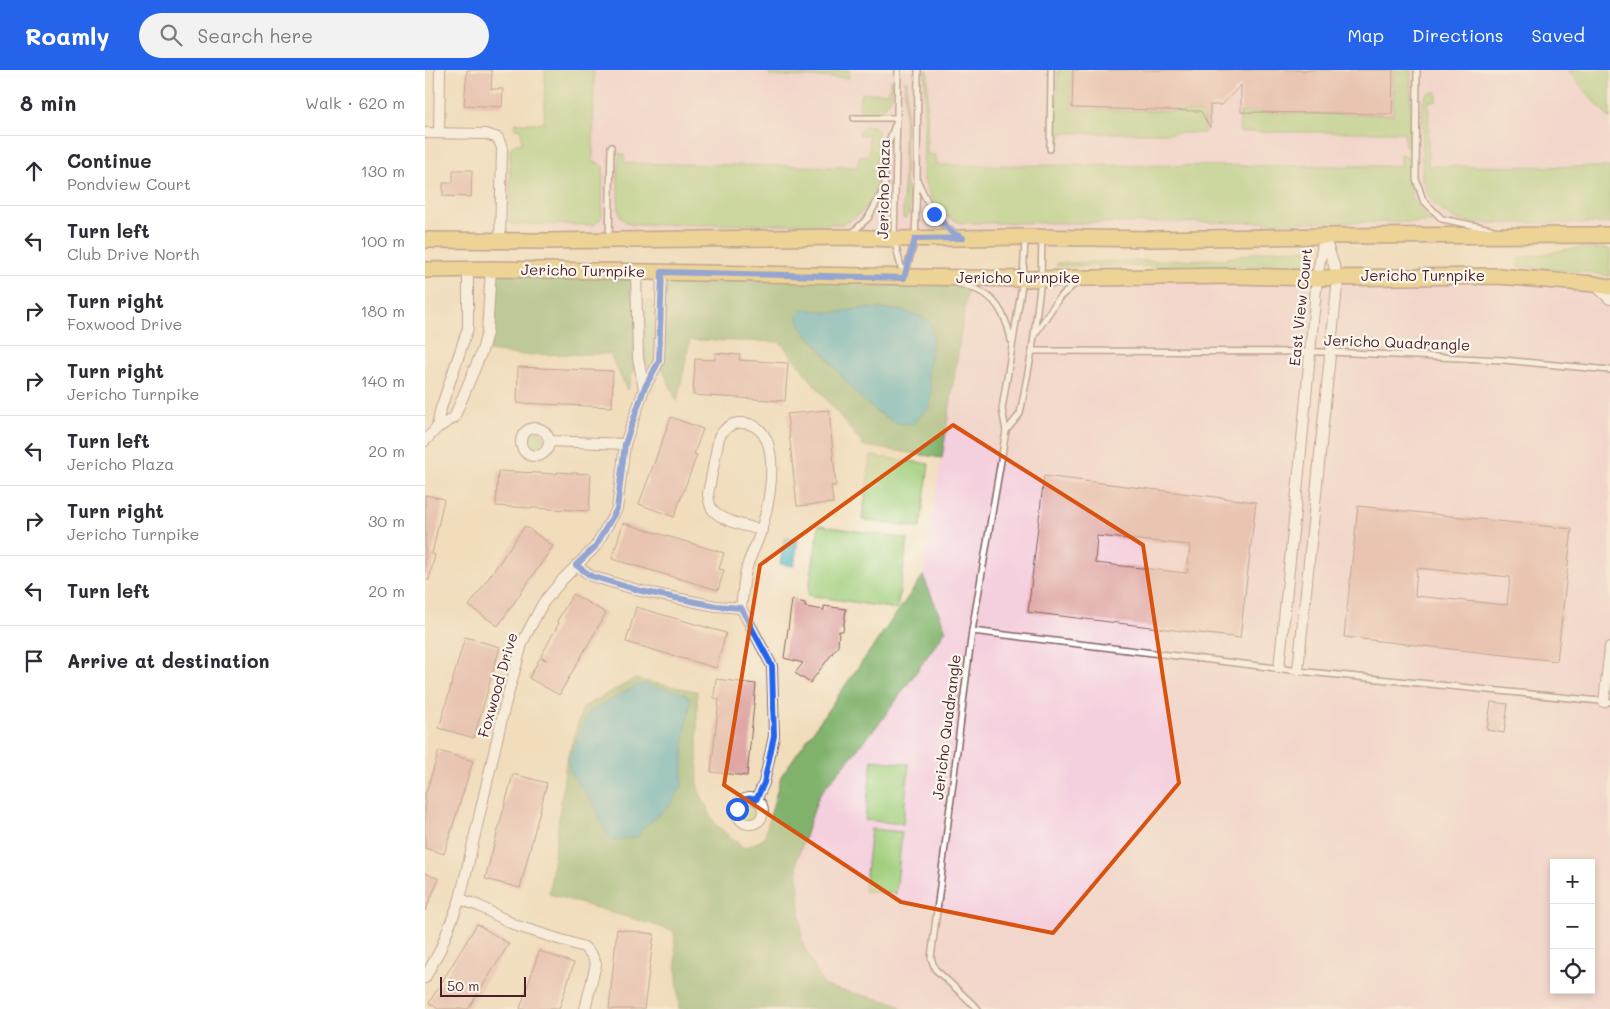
<!DOCTYPE html>
<meta charset="utf-8">
<style>
:root{--surface:#fff;--page:#f2f2f3;--text:#2b2b33;--muted:#7c7c81;--line:#e1e1e2;--accent:#2563eb}
body{margin:0;font-family:Mali,sans-serif;background:var(--page);color:var(--text)}
.controls{position:absolute;right:15px;bottom:15px;display:grid;overflow:hidden;border-radius:0px;box-shadow:0 2px 8px #0003}
.controls button{width:45px;height:45px;display:grid;place-items:center;padding:0;border:0;border-bottom:1px solid var(--line);background:var(--surface);color:var(--text);font:25px sans-serif}
.scale{position:absolute;left:15px;bottom:12px;width:86px;box-sizing:border-box;padding-left:5px;border:2px solid #4a1f2b;border-top:0;font-size:14px;line-height:18px;white-space:nowrap;color:#4a1f2b;-webkit-text-stroke:4px #fbf7ec;paint-order:stroke}
.stop{position:absolute;width:15px;height:15px;margin:-11px;border:4px solid #2563eb;border-radius:50%;background:#fff}
.stop.end{background:#2563eb;border-color:#fff;box-shadow:0 1px 5px #0008}
.list{margin:0;padding:0;list-style:none}
h2{display:flex;justify-content:space-between;align-items:center;height:65px;margin:0;padding:0 20px;font-size:21px}
h2 small{font-size:16px;font-weight:400;color:var(--muted)}
.list li{display:grid;grid-template-columns:32px 1fr auto;gap:15px;align-items:center;box-sizing:border-box;height:70px;padding:0 20px;border-top:1px solid var(--line)}
.list b{display:block;font-size:19px;white-space:nowrap}
.list p{margin:0;font-size:16px;white-space:nowrap;color:var(--muted)}
.list em{font-size:16px;font-style:normal;color:var(--muted)}
.icon{flex:none;width:28px;height:28px;fill:none;stroke:currentColor;stroke-width:2;stroke-linecap:round;stroke-linejoin:round}
.map{position:relative;flex:none;width:1185px;height:939px;overflow:hidden}
header{display:flex;align-items:center;gap:30px;box-sizing:border-box;height:70px;padding:0 25px;background:var(--accent);color:#fff}
header strong{font-size:24px}
nav{display:flex;gap:28px;margin-inline-start:auto;font-size:18px}
.search{width:350px;height:45px;background:var(--page);display:flex;align-items:center;gap:12px;box-sizing:border-box;padding:0 18px;border-radius:28px;color:var(--muted);font-size:19px}
main{display:flex}
aside{flex:1;background:var(--surface)}
.map>svg:first-child{display:block}
.built{fill:#f4cfde;fill-rule:evenodd}
.green{fill:#a0cf7d;stroke:#757754}
.forest{fill:#80b26c;stroke:#65684c;fill-rule:evenodd}
.water{fill:#41adc0;stroke:#466676}
.building{fill:#dfa6a5;fill-rule:evenodd}
.lines{fill:none;stroke-linecap:round;stroke-linejoin:round}
.lane-casing{stroke:#84625e;stroke-width:8}
.street-casing{stroke:#84625e;stroke-width:12}
.primary-casing{stroke:#84625e;stroke-width:18}
.lane{stroke:#fff;stroke-width:5}
.street{stroke:#fff;stroke-width:10}
.primary{stroke:#e9c769;stroke-width:15}
.route{stroke:#2563eb;stroke-width:6}
.marked{fill:none;stroke:#d8530f;stroke-width:4;stroke-linejoin:round}
.labels{text-anchor:middle;stroke-width:4.5;stroke-linejoin:round;paint-order:stroke}
.street-label{font-size:15px;fill:#4a1f2b;stroke:#fbf7ec}
</style>
<header>
<strong>Roamly</strong>
<div class="search"><svg class="icon" aria-label="search" viewBox="0 0 24 24"><circle cx="10" cy="10" r="6"/><path d="M15 15l6 6"/></svg>Search here</div>
<nav><a>Map</a><a>Directions</a><a>Saved</a></nav>
</header>
<main>
<aside>
<h2>8 min<small>Walk · 620 m</small></h2>
<ul class="list">
<li><svg class="icon" aria-label="ahead" viewBox="0 0 24 24"><path d="M12 20V5M6 11l6-6 6 6"/></svg><div><b>Continue</b><p>Pondview Court</p></div><em>130 m</em></li>
<li><svg class="icon" aria-label="left" viewBox="0 0 24 24"><path d="M17 20v-9H6M10 6l-5 5 5 5"/></svg><div><b>Turn left</b><p>Club Drive North</p></div><em>100 m</em></li>
<li><svg class="icon" aria-label="right" viewBox="0 0 24 24"><path d="M7 20v-9h11M14 6l5 5-5 5"/></svg><div><b>Turn right</b><p>Foxwood Drive</p></div><em>180 m</em></li>
<li><svg class="icon" aria-label="right" viewBox="0 0 24 24"><path d="M7 20v-9h11M14 6l5 5-5 5"/></svg><div><b>Turn right</b><p>Jericho Turnpike</p></div><em>140 m</em></li>
<li><svg class="icon" aria-label="left" viewBox="0 0 24 24"><path d="M17 20v-9H6M10 6l-5 5 5 5"/></svg><div><b>Turn left</b><p>Jericho Plaza</p></div><em>20 m</em></li>
<li><svg class="icon" aria-label="right" viewBox="0 0 24 24"><path d="M7 20v-9h11M14 6l5 5-5 5"/></svg><div><b>Turn right</b><p>Jericho Turnpike</p></div><em>30 m</em></li>
<li><svg class="icon" aria-label="left" viewBox="0 0 24 24"><path d="M17 20v-9H6M10 6l-5 5 5 5"/></svg><div><b>Turn left</b></div><em>20 m</em></li>
<li><svg class="icon" aria-label="arrive" viewBox="0 0 24 24"><path d="M6 21V4h12l-3 4 3 4H6"/></svg><div><b>Arrive at destination</b></div></li>
</ul>
</aside>
<div class="map">
<svg width="1185" height="939" viewBox="0 0 1185 939">
<rect width="100%" height="100%" fill="#fbf7ec"/>
<filter id="ink" filterUnits="userSpaceOnUse"><feTurbulence type="fractalNoise" baseFrequency=".02" numOctaves="2"/><feDisplacementMap in="SourceGraphic" scale="10" xChannelSelector="R" yChannelSelector="G"/><feConvolveMatrix kernelMatrix="1 2 1 2 8 2 1 2 1" color-interpolation-filters="sRGB"/></filter>
<filter id="wash" filterUnits="userSpaceOnUse"><feTurbulence type="fractalNoise" baseFrequency=".0096" numOctaves="4" result="noise"/><feDisplacementMap in="SourceGraphic" scale="20" xChannelSelector="R" yChannelSelector="G"/><feGaussianBlur stdDeviation="1.12" result="paint"/><feColorMatrix in="noise" values="0 0 0 0 0 0 0 0 0 0 0 0 0 0 0 0 0 1.4 0 .05"/><feComposite in="paint" operator="in"/></filter>
<g filter="url(#wash)">
<rect width="100%" height="100%" fill="#f1ddbc"/>
<g class="built">
<path d="M120,0H1185V158L120,161Z"/>
<path d="M520,208H892L1185,217V939H477L470,933L399,917L377,873L372,790L394,725L457,650L521,560L498,506L543,217ZM1129,793H1166V920H1129Z"/>
</g>
<g class="green">
<path d="M120,0H169L168,92L174,93L178,97L177,147L169,155L88,154L85,153V78L89,74L97,73L96,59L90,58V53H119Z"/>
<path d="M345,0H424V8L345,6Z"/>
<path d="M500,0H503L502,84L511,85L512,95L975,96V85L983,87C986,98 983,109 985,119C988,131 998,144 1007,152L536,153C514,145 504,130 498,106Z"/>
<path d="M633,0H647L646,39L776,42L779,47V63H636L635,73L633,74L631,72Z"/>
<path d="M969,0H986L985,74L983,76H980L979,62H814L815,42L968,45Z"/>
<path d="M1142,0H1185V49Z"/>
<path d="M465,10H467C467,17 468,24 465,30C461,37 442,52 436,42C433,38 435,30 435,26L438,23H461L464,19Z"/>
<path d="M480,10L482,11L480,113L485,126L484,145L480,149L478,148Z"/>
<path d="M1006,22H1012V31H1004L1003,96L1185,97V153H1048L1029,149L1014,139L1004,127L997,110L998,31L1001,25Z"/>
<path d="M439,56H449L453,60C452,98 460,137 417,154L207,155C201,152 198,151 195,145C192,138 192,90 195,83L199,85L200,93L433,97L434,86H444V65H434L435,60Z"/>
<path d="M1152,178L1185,179V206L1162,202L1095,197L1092,195L1093,190L1096,188Z"/>
<path d="M881,179L887,183L888,192L883,197L631,196L632,193L799,189L845,180Z"/>
<path d="M224,230L228,231L229,237V291L228,295L225,297L223,296L220,290L221,234Z"/>
<circle cx="110" cy="372" r="11"/>
<path d="M446,386L504,394L495,458L437,450Z"/>
<path d="M394,455L483,469L472,539L383,525Z"/>
<path d="M447,690L484,694L478,754L440,750Z"/>
<circle cx="325" cy="741" r="10"/>
<path d="M446,759L477,762L471,824L439,821Z"/>
</g>
<g class="forest">
<path d="M73,199L211,202L213,288L202,320L185,284L92,285L63,281L68,258Z"/>
<path d="M237,203L490,207L543,217L517,388L439,376L355,272L265,270L252,332L234,291ZM441,238C465,240 486,238 507,253L508,269L503,306L507,323L472,353C465,349 456,345 449,339C421,316 402,285 377,259L393,241L408,243Z"/>
<path d="M498,506L521,560L457,650L394,725L372,790L377,873L399,916L470,933L477,939H254L249,861L124,824L141,692L158,637L209,609L272,621L273,719L290,754L319,778L339,769L356,706Z"/>
</g>
<g class="water">
<path d="M441,238C465,240 486,238 507,253L508,268L503,306L507,323L504,338L488,354C483,354 477,354 473,353C468,352 463,348 459,346C432,330 415,303 396,279C387,268 373,260 373,245L379,239L408,243Z"/>
<path d="M359,467L373,470L369,496L355,494Z"/>
<path d="M220,614L259,623L266,630L259,669L257,717L244,736L216,760L213,767L187,771L182,765L166,730L145,703L143,690L164,642L209,617Z"/>
</g>
<g id="blocks">
<g class="building">
<path d="M42,0H67L66,19H78L77,37L39,35Z"/>
<path d="M648,0H968L967,44L816,42V15L797,35H785V58L776,41L647,38Z"/>
<path d="M28,100H47L46,127L18,126V113H28Z"/>
<path d="M290,283L315,285L314,290L363,293L360,331L268,325L270,289L290,290Z"/>
<path d="M93,297L188,301L187,337L92,333Z"/>
<path d="M404,340L411,416H406L408,433L372,436L362,344Z"/>
<path d="M246,347L278,359L269,384L272,385L249,447L214,434Z"/>
<path d="M73,401L132,404V402L166,404L164,441L71,436Z"/>
<path d="M619,406L831,432L815,568L603,542ZM672,466L765,475L762,503L670,493Z"/>
<path d="M0,425L19,429L7,484L10,485L4,510H0Z"/>
<path d="M933,436L1147,459L1132,591L919,567ZM992,498L1085,507L1082,535L990,526Z"/>
<path d="M198,453L299,483L294,499L299,500L293,520L187,489Z"/>
<path d="M100,456L128,476L73,556L44,536Z"/>
<path d="M148,524L181,543L134,625L104,608L115,588L122,590L116,586L134,553L132,551Z"/>
<path d="M367,530L380,533V537L399,540V536L421,539L418,561H414L413,576L385,613L370,603L378,593L359,588Z"/>
<path d="M211,537L301,563L291,598L201,572Z"/>
<path d="M40,567L75,577L49,668L14,658Z"/>
<path d="M291,609L331,614L322,706L286,702L294,629L289,628Z"/>
<path d="M1066,632L1083,634L1079,663L1062,660Z"/>
<path d="M14,681L48,691L19,784L0,778V725Z"/>
<path d="M88,704L122,713L95,818L60,809Z"/>
<path d="M0,803L14,809L0,841Z"/>
<path d="M52,854L84,874L43,939H13L4,933Z"/>
<path d="M192,859L229,864L219,939H184Z"/>
<path d="M114,881L149,893L134,939H95Z"/>
</g>
</g>
</g>
<g filter="url(#ink)">
<use href="#blocks" fill-opacity="0" stroke="#84625e" stroke-width="1"/>
<g class="lines">
<defs>
<g id="lane">
<path d="M473,0L469,169L478,205"/>
<path d="M992,0L991,109L998,130L1017,149L1066,159"/>
<path d="M429,48H472"/>
<path d="M625,79L626,0"/>
<path d="M493,112C502,131 510,152 529,163"/>
<path d="M427,163L443,148L460,117V81L471,53"/>
<path d="M184,169L186,77"/>
<path d="M480,205L490,169L492,112L493,0"/>
<path d="M535,214C542,216 551,219 558,223C574,231 583,253 586,270"/>
<path d="M610,264L634,228L651,213"/>
<path d="M607,281L905,282L1078,290L1185,300"/>
<path d="M581,361L595,344L607,281L616,209L617,168"/>
<path d="M547,561L883,602L1185,632"/>
<path d="M553,939L510,899L506,888L547,561L581,361L577,339L598,209L600,169"/>
</g>
<g id="street">
<path d="M0,63L61,64L73,68L77,78L75,170"/>
<path d="M14,63L15,0"/>
<path d="M211,202L213,288L219,319"/>
<path d="M1170,215L1185,229"/>
<circle cx="110" cy="372" r="14"/>
<path d="M12,358L15,341L43,258V199"/>
<path d="M0,371L12,358L29,348L57,281L62,263L66,199"/>
<path d="M124,371L200,374"/>
<path d="M151,495L166,506L216,521L291,536L316,538"/>
<path d="M316,538C318,525 318,510 322,497C326,483 334,471 337,457C345,430 361,352 315,353C305,353 299,359 294,367L283,424C284,429 284,436 288,440C298,452 322,456 337,460"/>
<path d="M316,538L347,596L349,666L339,713L331,730"/>
<path d="M854,598L875,392L892,208L899,167"/>
<path d="M873,600L913,207L899,166"/>
<path d="M1179,632L1185,577"/>
<circle cx="325" cy="741" r="13"/>
<path d="M35,829L80,635L98,571L118,533L138,509L170,477L192,439L200,374L219,319L234,291L237,203"/>
<path d="M0,908L15,880L35,829L54,836L92,856L159,877L167,885L171,894L160,939"/>
</g>
<g id="primary">
<path d="M0,170L119,171L421,167L469,169L600,167L727,169L899,166L1185,165"/>
<path d="M0,200L66,199L598,209L807,206L892,208L1073,206L1169,214L1185,217"/>
</g>
</defs>
<use href="#lane" class="lane-casing"/>
<use href="#street" class="street-casing"/>
<use href="#primary" class="primary-casing"/>
<use href="#lane" class="lane"/>
<use href="#street" class="street"/>
<use href="#primary" class="primary"/>
</g>
</g>
<g class="lines" filter="url(#ink)">
<path class="route" d="M312,739C315,730 322,726 331,730L339,713L349,666L347,596L316,538L291,536L216,521L166,506L151,495L170,477L192,439L200,374L219,319L234,291L237,202L479,208L490,169L538,168L526,162L509,144"/>
</g>
<path d="M0 0H1185V939H0ZM528,355L718,475L754,713L628,863L476,832L299,715L335,495Z" fill="#f1ddbc" fill-opacity=".55" fill-rule="evenodd"/>
<path class="marked" d="M528,355L718,475L754,713L628,863L476,832L299,715L335,495Z"/>
<g class="labels">
<g class="street-label">
<text transform="translate(459 119) rotate(-89)" y="5">Jericho Plaza</text>
<text transform="translate(158 201) rotate(1)" y="5">Jericho Turnpike</text>
<text x="998" y="211">Jericho Turnpike</text>
<text x="593" y="213">Jericho Turnpike</text>
<text transform="translate(876 237) rotate(-84)" y="5">East View Court</text>
<text transform="translate(972 273) rotate(2)" y="5">Jericho Quadrangle</text>
<text transform="translate(73 615) rotate(-74)" y="5">Foxwood Drive</text>
<text transform="translate(522 657) rotate(-83)" y="5">Jericho Quadrangle</text>
</g>
</g>
</svg>
<div class="controls">
<button>+</button>
<button>−</button>
<button><svg class="icon" aria-label="locate" viewBox="0 0 24 24"><circle cx="12" cy="12" r="6"/><path d="M12 2v4M12 18v4M2 12h4M18 12h4"/></svg></button>
</div>
<div class="scale">50 m</div>
<div class="stop" style="left:312px;top:739px"></div>
<div class="stop end" style="left:509px;top:144px"></div>
</div>
</main>
